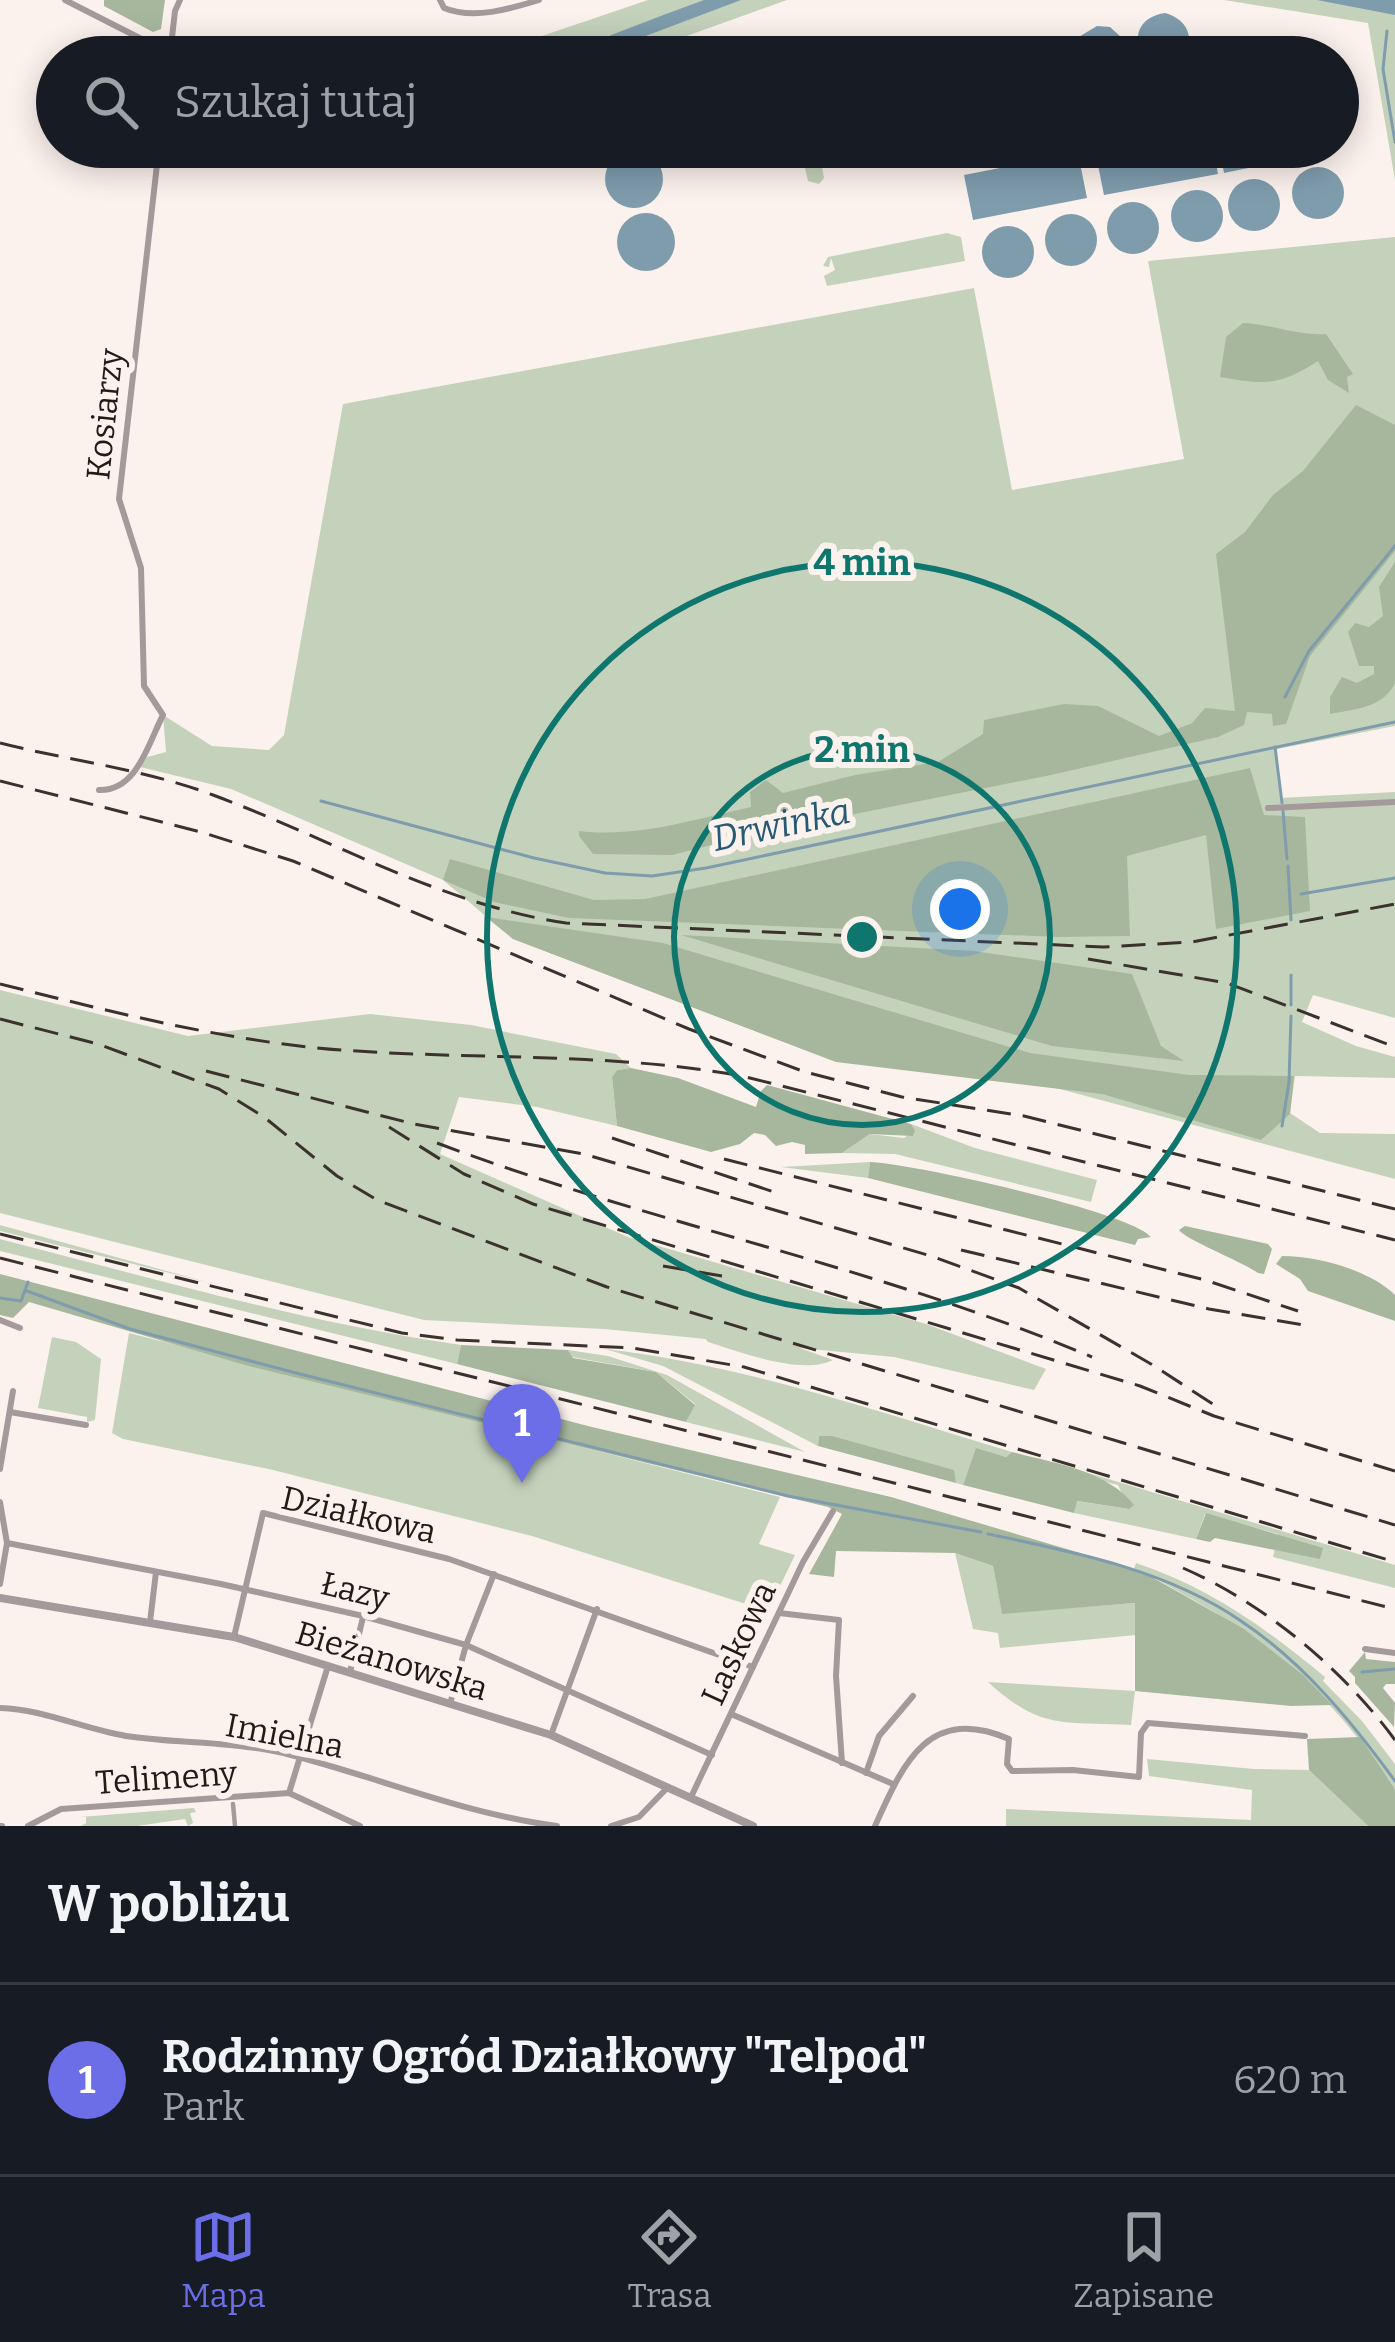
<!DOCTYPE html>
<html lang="pl">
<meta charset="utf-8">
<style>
:root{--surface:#171b24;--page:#242831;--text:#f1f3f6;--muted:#9ea1a6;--line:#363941;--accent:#6c6ee8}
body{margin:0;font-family:Bitter,serif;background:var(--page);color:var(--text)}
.you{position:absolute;left:960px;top:909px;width:42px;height:42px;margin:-30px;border:9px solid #fff;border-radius:50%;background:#1a73e8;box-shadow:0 0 0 18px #1a73e833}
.badge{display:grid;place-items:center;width:78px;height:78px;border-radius:50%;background:var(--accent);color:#fff;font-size:39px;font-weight:700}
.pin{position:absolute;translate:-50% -99px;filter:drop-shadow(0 3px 6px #0008)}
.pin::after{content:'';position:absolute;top:63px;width:42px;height:36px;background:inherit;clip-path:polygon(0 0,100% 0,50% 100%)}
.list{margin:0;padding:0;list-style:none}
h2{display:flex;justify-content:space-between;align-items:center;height:156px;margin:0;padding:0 48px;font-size:51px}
h2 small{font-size:39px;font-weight:400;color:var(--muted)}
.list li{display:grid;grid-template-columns:78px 1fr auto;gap:36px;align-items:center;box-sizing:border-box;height:192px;padding:0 48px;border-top:3px solid var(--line)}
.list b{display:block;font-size:45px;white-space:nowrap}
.list p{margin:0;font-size:39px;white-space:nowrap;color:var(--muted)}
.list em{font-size:39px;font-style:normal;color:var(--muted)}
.icon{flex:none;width:66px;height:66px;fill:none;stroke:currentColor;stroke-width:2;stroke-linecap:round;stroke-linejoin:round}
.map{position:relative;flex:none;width:1395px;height:1826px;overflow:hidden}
.search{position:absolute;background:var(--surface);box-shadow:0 6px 30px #0003;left:36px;right:36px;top:36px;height:132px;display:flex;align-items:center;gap:30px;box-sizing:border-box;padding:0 42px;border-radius:66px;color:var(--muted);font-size:45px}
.sheet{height:348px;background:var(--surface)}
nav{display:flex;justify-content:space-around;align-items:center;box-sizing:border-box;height:168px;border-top:3px solid var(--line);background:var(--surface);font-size:33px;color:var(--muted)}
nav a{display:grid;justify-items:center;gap:6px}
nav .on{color:var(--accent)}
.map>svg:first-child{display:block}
.green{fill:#c4d2bc}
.forest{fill:#a7b79d}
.water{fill:#7f9cad}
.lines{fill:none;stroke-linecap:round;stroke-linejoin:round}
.stream{stroke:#7f9cad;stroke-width:3}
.pedestrian{stroke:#a59a9b;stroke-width:4.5}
.minor{stroke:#a59a9b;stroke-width:6}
.tertiary{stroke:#a59a9b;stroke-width:8}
.rail{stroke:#3b322e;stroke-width:3;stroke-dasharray:24 12;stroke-linecap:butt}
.ring{fill:none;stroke:#0f766e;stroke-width:6}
.labels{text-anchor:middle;stroke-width:12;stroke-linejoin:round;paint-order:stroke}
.street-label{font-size:33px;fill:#231a16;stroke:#fcf2ed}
.water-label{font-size:36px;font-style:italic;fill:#265974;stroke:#fcf2ed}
.centre{fill:#0f766e;stroke:#fcf2ed;stroke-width:6}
.ring-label{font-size:36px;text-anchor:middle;font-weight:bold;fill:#0f766e;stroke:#fcf2ed;stroke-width:12;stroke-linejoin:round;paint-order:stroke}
</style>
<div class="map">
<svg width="1395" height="1826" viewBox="0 0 1395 1826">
<rect width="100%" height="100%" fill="#fcf2ed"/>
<g class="green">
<path d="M648,0H787L628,57H480Z"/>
<path d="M1224,0H1395V180L1368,23Z"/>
<path d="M800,147H813L815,161L821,162L824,178L819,184L808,181Z"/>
<path d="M947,233L961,237L965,261L827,286L824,276L835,270L831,258L829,267L823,266L828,257Z"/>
<path d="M1395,237V726L1277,749L1280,798L1395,792V1018L1313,995L1302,1022L1356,1046L1395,1057V1078L1295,1076L1290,1113L1320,1133L1395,1134V1179L1056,1088L834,1061L513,939L443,880L231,789L140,767L147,757L166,752L163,715L212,746L269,750L284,735L343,404L974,288L1012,490L1184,459L1148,261Z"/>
<path d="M0,990L188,1036L370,1014L471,1025L616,1054L631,1068L617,1070L612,1077L617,1126L537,1107L459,1097L440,1154L628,1237L926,1324L1046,1369L1034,1390L894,1357L800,1348L833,1360C802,1376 740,1352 708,1342L706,1339L604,1329L424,1320L0,1213Z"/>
<path d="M911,1124L975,1148L1097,1180L1091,1202L895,1154L842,1153L870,1134L904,1138L915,1130Z"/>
<path d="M870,1162L868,1178L781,1167Z"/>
<path d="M0,1225L210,1283L0,1231Z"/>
<path d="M0,1239C152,1278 306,1323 461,1345L457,1364L0,1251Z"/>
<path d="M129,1333L780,1497L759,1544L795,1555L768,1611L532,1536L273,1470L123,1439L112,1433Z"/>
<path d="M52,1337L76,1342L101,1359L95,1420L87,1422V1417L38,1408Z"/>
<path d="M605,1349C745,1365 878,1412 1012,1452L1006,1457L976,1449L963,1485L956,1483L953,1470L819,1437L818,1446L663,1366Z"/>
<path d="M568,1350L608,1356L667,1375L805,1452L686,1422L695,1404L656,1372L572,1357Z"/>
<path d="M1075,1469L1395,1565V1588L1273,1557L1278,1534L1205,1514L1196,1539L1074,1513L1076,1501L1129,1509L1118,1485L1089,1478Z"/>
<path d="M955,1553L993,1566L1002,1613L1136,1603V1635L1000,1648L998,1633L973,1629Z"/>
<path d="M1136,1563C1209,1587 1267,1629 1325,1677L1323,1681L1362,1721L1395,1764V1789C1338,1704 1282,1650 1192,1599C1173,1589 1154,1576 1134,1569Z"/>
<path d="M988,1682L1135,1691L1131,1725C1062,1721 1042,1731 988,1682Z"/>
<path d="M1147,1759L1254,1769L1309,1770L1368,1826H1006V1809L1251,1820L1252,1790L1149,1776Z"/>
<path d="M194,1808L196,1812L190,1813L193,1823L188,1826L185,1819L137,1826H81L86,1823V1817H80Z"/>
</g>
<g class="forest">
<path d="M104,0H165L161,29L153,32L104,6Z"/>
<path d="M1243,323C1272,324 1297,336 1326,334L1353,374L1347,377L1349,393L1328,380L1318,361C1279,386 1266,385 1220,377L1226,337Z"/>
<path d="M1356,405L1395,425V551L1310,656L1286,724L1273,726L1272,714L1247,712L1244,725L1218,737L1051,775L750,835L672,855L593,854L579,836V831C637,838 696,819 751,807L750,792L766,780L783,793L855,775L938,762L983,734L984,720L1064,704L1098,706L1159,736L1192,723L1205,708L1235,711L1216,554L1245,532L1273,495L1303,471Z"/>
<path d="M1395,562V683C1383,708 1355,709 1330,714V697L1342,677L1357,683L1374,674V666H1359L1348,632L1355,623L1369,627L1383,616L1379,587Z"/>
<path d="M1250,768L1264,815L1305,817L1310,911L1216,929L1206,835L1127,856L1130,936L1059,937L569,918L494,902L443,880L450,859L594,900L645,899Z"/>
<path d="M486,917L663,943L1030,1053L1189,1075L1294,1076L1290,1114L1261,1140L1102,1094L836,1062L513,939Z"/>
<path d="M681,935L974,951L1132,974L1161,1046L1184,1061L1052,1046Z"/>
<path d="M631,1068L678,1078L756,1107L761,1091L767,1085L911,1124L915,1130L913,1136L870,1134L842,1153L805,1154V1145L792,1142L776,1146L765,1135L754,1133L740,1144L711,1152L617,1126L612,1077L617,1070Z"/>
<path d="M870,1162C910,1163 1132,1212 1151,1237L1138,1239L1135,1245L868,1178Z"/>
<path d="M1185,1226L1268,1244L1272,1249L1264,1274L1258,1273C1241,1261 1186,1240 1179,1230Z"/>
<path d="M1282,1256C1317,1256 1370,1270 1395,1295V1321L1308,1291L1300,1279L1276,1264Z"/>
<path d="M0,1274L592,1427L891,1497L1141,1571L1244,1629L1303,1675L1332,1705L1291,1706L1135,1691V1603L1002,1614L993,1566L955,1553L836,1551L834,1577L809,1574L842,1514L828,1507L245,1365L29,1302L13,1318L0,1315Z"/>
<path d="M461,1345L568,1350L573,1358L656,1372L695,1405L686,1422L457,1364Z"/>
<path d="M819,1436H832L954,1470L956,1483L818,1446Z"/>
<path d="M976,1448L1006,1457L1012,1452C1054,1463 1108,1471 1134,1505L1129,1509L1077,1501L1074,1513L963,1485Z"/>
<path d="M1206,1513L1323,1548L1320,1559L1215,1538L1210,1542L1196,1539Z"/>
<path d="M1365,1652L1366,1659L1395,1662V1684H1386L1383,1688L1395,1703L1394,1727L1355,1683V1677L1349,1671Z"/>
<path d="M1360,1737L1395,1789V1826H1368L1309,1770L1307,1739Z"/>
</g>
<g class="water">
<path d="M704,0H741L590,57H553C605,38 651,19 704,0Z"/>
<path d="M1317,0H1395V15Z"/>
<path d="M1165,13C1187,19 1196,38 1183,57H1144C1130,36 1141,16 1165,13Z"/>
<path d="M1097,26L1110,27L1121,37L1125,57H1074L1077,38Z"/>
<path d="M1035,38L1054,43L1063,57H1012L1020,45Z"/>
<path d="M959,147H1048L962,164Z"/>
<path d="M1112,147H1213L1218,174L1104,195L1095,150Z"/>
<path d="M1219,147H1338V150L1224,173Z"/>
<circle cx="634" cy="179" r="29"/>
<path d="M1078,153L1087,198L973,220L964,175Z"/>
<circle cx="1318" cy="193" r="26"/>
<circle cx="1254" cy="205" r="26"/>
<circle cx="1197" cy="216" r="26"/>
<circle cx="1133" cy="228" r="26"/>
<circle cx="646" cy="242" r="29"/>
<circle cx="1071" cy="240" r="26"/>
<circle cx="1008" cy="252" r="26"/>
</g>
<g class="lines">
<g class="stream">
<path d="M1387,31L1383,69L1395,142"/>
<path d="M349,147L369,166"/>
<path d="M1285,697L1309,651L1395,546"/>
<path d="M1275,747L1282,803"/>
<path d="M321,801L534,858L605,873L652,876L706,868L1395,722"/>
<path d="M1283,811L1287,859"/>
<path d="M1288,866L1291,920"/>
<path d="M1301,894L1395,878"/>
<path d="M1291,1005V975"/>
<path d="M1282,1126L1289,1082L1291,1016"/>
<path d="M27,1291L130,1329L300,1374L788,1496L981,1532"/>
<path d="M0,1298L21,1301L28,1282"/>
<path d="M988,1534C1074,1552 1167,1570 1241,1621C1303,1662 1352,1722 1395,1781"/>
<path d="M1362,1672L1395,1669"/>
</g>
<path class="pedestrian" d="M233,1804L235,1826"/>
<g class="minor">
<path d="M65,0L171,54"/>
<path d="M440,0L444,8C473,20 510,9 539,0"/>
<path d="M170,55L175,11L180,0"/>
<path d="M99,790C137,791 148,744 163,715L144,686L141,568L119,499L159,147"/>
<path d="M1268,808L1395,802"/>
<path d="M0,1320L20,1328"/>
<path d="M10,1412L86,1425"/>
<path d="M0,1469L13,1391"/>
<path d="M0,1502L7,1543"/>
<path d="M0,1584L7,1543L221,1584L363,1616L466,1645L712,1755"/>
<path d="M779,1613L839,1620L836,1676L842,1763"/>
<path d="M150,1622L156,1572"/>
<path d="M234,1637L263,1513L449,1559L753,1667"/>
<path d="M1365,1649L1395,1653"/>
<path d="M350,1672L363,1617"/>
<path d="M450,1704L466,1645L494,1574"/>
<path d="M0,1708C43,1709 83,1729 126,1736C179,1744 238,1741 291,1755C380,1778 465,1814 557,1826"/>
<path d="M731,1714L893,1784"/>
<path d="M551,1735L597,1609"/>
<path d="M866,1773L879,1736L913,1696"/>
<path d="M289,1793L328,1666"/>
<path d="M691,1797L803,1562L833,1511"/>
<path d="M0,1826H2"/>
<path d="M28,1826L61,1809L289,1793L360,1826"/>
<path d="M611,1826L639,1817L668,1787"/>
<path d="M875,1826C903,1764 928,1704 1009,1739L1007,1764L1012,1771L1073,1770L1139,1777L1141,1733L1148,1723L1305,1736"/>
</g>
<path class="tertiary" d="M0,1598L234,1637L551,1735L753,1826"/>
<g class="rail">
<path d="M0,743C71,761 144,769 213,795C329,838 442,905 566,923L1103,947L1192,942L1395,904"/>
<path d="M0,781L201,832L293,861L689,1029L805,1072L902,1097L1024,1116L1395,1209"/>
<path d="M1088,959L1227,983L1395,1047"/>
<path d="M0,984C113,1012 224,1041 341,1050C475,1060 609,1052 742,1076L1395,1240"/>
<path d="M0,1019L98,1044L219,1089L264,1117L337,1176L377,1200L607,1287L1395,1525"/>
<path d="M206,1071L414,1124L584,1154L931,1256L1019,1288L1151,1364L1216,1406"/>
<path d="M389,1127L464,1174L533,1204L1140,1386L1214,1416L1395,1471"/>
<path d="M612,1138L777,1193"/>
<path d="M437,1143C652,1224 880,1267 1092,1357"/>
<path d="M724,1159L1205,1280L1298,1311"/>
<path d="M0,1234L402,1333L457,1340L632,1348L744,1367L1395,1562"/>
<path d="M961,1250L1209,1309L1309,1326"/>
<path d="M0,1258L1395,1609"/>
<path d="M663,1266L722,1276"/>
<path d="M1183,1568C1265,1604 1342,1668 1395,1740"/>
</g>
</g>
<g class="ring">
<circle cx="862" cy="937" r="188"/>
<circle cx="862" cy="937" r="375"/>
</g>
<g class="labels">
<g class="street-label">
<text transform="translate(104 414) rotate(-84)" y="12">Kosiarzy</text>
<text transform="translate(359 1514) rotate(13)" y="12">Działkowa</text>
<text transform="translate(355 1590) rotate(14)" y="12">Łazy</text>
<text transform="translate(738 1643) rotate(-65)" y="12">Laskowa</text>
<text transform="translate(392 1660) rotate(17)" y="12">Bieżanowska</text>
<text transform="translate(285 1735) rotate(11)" y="12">Imielna</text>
<text transform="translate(166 1777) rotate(-4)" y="12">Telimeny</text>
</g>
<g class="water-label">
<text transform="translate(781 824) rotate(-12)" y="13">Drwinka</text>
</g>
</g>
<circle cx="862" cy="937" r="18" class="centre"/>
<g class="ring-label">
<text x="862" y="575">4 min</text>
<text x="862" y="762">2 min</text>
</g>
</svg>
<div class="you"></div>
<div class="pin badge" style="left:522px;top:1483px">1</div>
<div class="search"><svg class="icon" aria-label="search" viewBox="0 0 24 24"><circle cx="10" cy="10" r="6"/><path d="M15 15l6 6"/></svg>Szukaj tutaj</div>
</div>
<section class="sheet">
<h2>W pobliżu<small></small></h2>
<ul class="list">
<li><span class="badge">1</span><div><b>Rodzinny Ogród Działkowy &quot;Telpod&quot;</b><p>Park</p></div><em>620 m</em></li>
</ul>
</section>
<nav>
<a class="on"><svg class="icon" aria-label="map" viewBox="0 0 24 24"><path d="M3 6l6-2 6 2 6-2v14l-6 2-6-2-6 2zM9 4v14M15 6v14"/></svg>Mapa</a>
<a><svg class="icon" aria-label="directions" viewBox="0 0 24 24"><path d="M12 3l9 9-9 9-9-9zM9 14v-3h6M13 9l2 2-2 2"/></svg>Trasa</a>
<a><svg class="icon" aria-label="saved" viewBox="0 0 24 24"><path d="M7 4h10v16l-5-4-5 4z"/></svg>Zapisane</a>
</nav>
